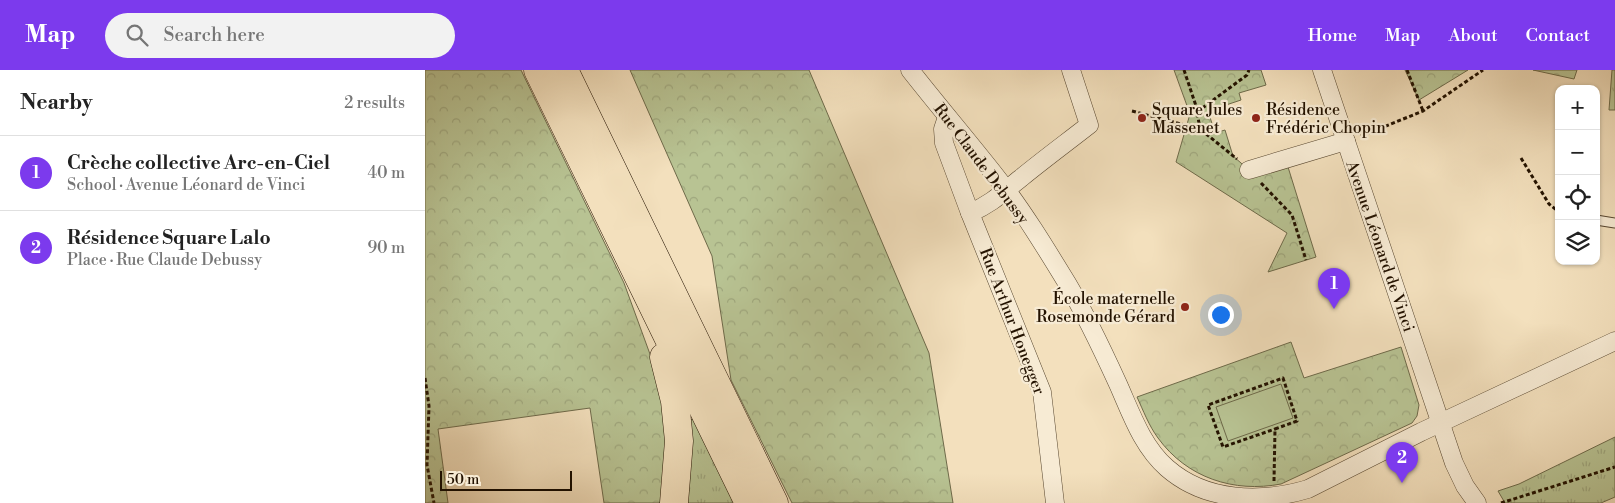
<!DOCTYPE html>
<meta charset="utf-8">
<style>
:root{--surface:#fff;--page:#f2f2f2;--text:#222;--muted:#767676;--line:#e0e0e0;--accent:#7c3aed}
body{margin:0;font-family:"Libre Bodoni",serif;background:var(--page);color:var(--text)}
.controls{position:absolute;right:15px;top:15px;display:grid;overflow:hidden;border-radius:10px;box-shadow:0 1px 4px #0004}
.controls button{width:45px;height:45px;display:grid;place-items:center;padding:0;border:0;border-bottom:1px solid var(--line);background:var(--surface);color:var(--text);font:25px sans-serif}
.scale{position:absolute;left:15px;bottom:12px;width:132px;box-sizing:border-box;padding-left:5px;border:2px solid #231200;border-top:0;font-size:14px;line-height:18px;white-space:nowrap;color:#231200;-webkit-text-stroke:4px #f7ebd4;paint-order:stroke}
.you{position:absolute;left:795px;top:244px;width:18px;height:18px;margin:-12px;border:4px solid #fff;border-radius:50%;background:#1a73e8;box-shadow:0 0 0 8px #1a73e833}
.badge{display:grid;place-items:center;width:32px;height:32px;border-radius:50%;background:var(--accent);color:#fff;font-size:16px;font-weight:700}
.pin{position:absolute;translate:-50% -41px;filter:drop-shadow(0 1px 2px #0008)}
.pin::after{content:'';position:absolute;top:26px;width:18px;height:15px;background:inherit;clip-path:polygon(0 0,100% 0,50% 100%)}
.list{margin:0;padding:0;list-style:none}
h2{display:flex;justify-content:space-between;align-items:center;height:65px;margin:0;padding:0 20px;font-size:21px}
h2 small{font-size:16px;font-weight:400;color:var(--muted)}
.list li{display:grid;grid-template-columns:32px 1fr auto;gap:15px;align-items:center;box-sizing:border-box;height:75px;padding:0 20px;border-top:1px solid var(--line)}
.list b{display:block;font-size:19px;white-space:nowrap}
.list p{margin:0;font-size:16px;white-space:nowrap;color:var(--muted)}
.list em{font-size:16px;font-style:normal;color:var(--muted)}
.icon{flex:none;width:28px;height:28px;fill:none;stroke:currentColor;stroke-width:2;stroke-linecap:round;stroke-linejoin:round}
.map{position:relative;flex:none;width:1190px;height:433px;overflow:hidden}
header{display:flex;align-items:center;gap:30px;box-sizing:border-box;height:70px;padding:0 25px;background:var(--accent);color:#fff}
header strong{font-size:24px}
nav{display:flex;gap:28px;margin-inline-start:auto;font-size:18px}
.search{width:350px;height:45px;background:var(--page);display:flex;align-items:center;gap:12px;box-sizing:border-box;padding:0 18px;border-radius:28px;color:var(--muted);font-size:19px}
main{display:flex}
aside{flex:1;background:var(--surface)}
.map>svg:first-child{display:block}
.grass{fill:url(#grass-tufts);stroke:#6e6a4a}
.forest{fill:url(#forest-crowns);stroke:#6e6a4a}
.garden{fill:#b8c393;stroke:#6e6a4a}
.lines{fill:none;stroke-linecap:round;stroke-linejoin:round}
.service-casing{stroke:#57462f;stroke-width:11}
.minor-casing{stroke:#57462f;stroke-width:19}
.trunk-casing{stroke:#231200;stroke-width:29}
.path{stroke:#231200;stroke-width:3;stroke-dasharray:4 2.5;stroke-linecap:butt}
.service{stroke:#f7ebd4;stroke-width:9}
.minor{stroke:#f7ebd4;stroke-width:18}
.trunk{stroke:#f3e0bd;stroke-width:28}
.poi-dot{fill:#8f2418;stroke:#f7ebd4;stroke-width:2}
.labels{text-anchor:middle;stroke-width:4.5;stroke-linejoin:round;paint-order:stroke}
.poi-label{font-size:16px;fill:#231200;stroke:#f7ebd4;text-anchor:start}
.street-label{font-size:16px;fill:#231200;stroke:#f7ebd4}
</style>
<header>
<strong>Map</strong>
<div class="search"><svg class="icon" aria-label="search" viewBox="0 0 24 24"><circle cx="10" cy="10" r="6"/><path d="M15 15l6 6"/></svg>Search here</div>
<nav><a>Home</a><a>Map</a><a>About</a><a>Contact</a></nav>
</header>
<main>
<aside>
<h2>Nearby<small>2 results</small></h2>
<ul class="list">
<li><span class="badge">1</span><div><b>Crèche collective Arc-en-Ciel</b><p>School · Avenue Léonard de Vinci</p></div><em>40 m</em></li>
<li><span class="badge">2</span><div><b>Résidence Square Lalo</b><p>Place · Rue Claude Debussy</p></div><em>90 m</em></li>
</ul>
</aside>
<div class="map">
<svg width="1190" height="433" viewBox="0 0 1190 433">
<defs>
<pattern id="grass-tufts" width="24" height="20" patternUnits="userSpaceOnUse" patternTransform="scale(1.25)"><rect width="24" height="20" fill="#b8c393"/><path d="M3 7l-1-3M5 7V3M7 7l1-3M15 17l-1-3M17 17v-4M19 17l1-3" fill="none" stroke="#9ea67d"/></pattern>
<pattern id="forest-crowns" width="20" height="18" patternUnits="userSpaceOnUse" patternTransform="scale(1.25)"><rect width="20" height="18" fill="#b8c393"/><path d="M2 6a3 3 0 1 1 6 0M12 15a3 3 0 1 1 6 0" fill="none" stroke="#9ea67d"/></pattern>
</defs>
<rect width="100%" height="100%" fill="#f3e0bd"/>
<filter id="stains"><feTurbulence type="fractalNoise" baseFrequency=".004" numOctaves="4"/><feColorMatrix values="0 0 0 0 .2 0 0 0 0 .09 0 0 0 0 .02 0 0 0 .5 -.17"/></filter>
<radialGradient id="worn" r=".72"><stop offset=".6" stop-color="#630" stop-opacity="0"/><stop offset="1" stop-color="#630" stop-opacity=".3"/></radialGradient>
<g class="grass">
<path d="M1187,0H1190V40H1184Z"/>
<path d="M271,349L313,433H257L263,350Z"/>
<path d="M1190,367V427L1176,433H1080L1073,421L1094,414Z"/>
</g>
<g class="forest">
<path d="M0,0H96L199,213L237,317L246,369L237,433H179L165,338L13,359L23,433H0Z"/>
<path d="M205,0H384L504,283L528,433H367L306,310L287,186Z"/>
<path d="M749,0H836L841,15L814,23L816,30L783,41L790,63L800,60L808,86L824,100L863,97L891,187L843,202L862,163L751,92L765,44Z"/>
<path d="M980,0H1043L994,30Z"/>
<path d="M1108,0H1152L1149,9Z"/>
<path d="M866,272L879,308L976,277L994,335L992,346L987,353L856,414C809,423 762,408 733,368C724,356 718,340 712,327Z"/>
</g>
<path class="garden" d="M856,314L868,348L803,371L791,337Z"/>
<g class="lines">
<defs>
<path id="service" d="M1171,150L1190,153"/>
<g id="minor">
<path d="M485,0C514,37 544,72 573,109C598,141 620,177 642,213C661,245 677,279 693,314C706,343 717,376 742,398C781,432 836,433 883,419L996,362L1190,271"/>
<path d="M897,0L1029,393L1040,416L1052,433"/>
<path d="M522,47L518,59L519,73L545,143L617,322L630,433"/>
<path d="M824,100L921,71"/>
<path d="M545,143C568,133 578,122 596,108C618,90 641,73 664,55L646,0"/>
</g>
<g id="trunk">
<path d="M113,0L324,433"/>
<path d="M139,0L349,433"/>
<path d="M239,287L250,331L254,371L249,433"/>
</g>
</defs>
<use href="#service" class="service-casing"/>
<use href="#minor" class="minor-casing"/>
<use href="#trunk" class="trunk-casing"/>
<g class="path">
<path d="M759,0L771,36L775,59"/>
<path d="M982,0L998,41"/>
<path d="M707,41L775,59L812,89"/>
<path d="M772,42L822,5L824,0"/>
<path d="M936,66L998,41L1058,0"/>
<path d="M1096,88L1124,134L1134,142"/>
<path d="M836,113L867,145L881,190"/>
<path d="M0,308L4,336L2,395L9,433"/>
<path d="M849,411L850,359L872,351L858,308L783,335L798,377L850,359"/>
<path d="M1076,433L1190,397"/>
</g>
<use href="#service" class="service"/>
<use href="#minor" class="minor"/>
<use href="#trunk" class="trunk"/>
</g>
<g class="poi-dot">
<circle cx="717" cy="48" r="5"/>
<circle cx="831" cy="48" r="5"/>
<circle cx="760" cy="237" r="5"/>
</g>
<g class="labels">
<g class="poi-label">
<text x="727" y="45">Square Jules<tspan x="727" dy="18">Massenet</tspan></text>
<text x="841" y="45">Résidence<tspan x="841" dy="18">Frédéric Chopin</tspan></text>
<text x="750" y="234" text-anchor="end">École maternelle<tspan x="750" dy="18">Rosemonde Gérard</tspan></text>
</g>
<g class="street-label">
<text transform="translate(557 93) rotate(53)" y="6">Rue Claude Debussy</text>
<text transform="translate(956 176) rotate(71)" y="6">Avenue Léonard de Vinci</text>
<text transform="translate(588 251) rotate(69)" y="6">Rue Arthur Honegger</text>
</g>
</g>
<rect width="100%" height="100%" filter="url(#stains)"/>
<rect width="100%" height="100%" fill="url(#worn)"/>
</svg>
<div class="controls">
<button>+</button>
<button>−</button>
<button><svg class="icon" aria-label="locate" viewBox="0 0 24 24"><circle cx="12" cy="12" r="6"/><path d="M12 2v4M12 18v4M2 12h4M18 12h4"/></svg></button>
<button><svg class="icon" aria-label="layers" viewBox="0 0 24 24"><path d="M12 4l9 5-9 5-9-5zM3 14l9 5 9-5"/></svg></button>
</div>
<div class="scale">50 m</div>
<div class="you"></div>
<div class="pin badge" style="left:909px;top:239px">1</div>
<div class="pin badge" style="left:977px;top:413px">2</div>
</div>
</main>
